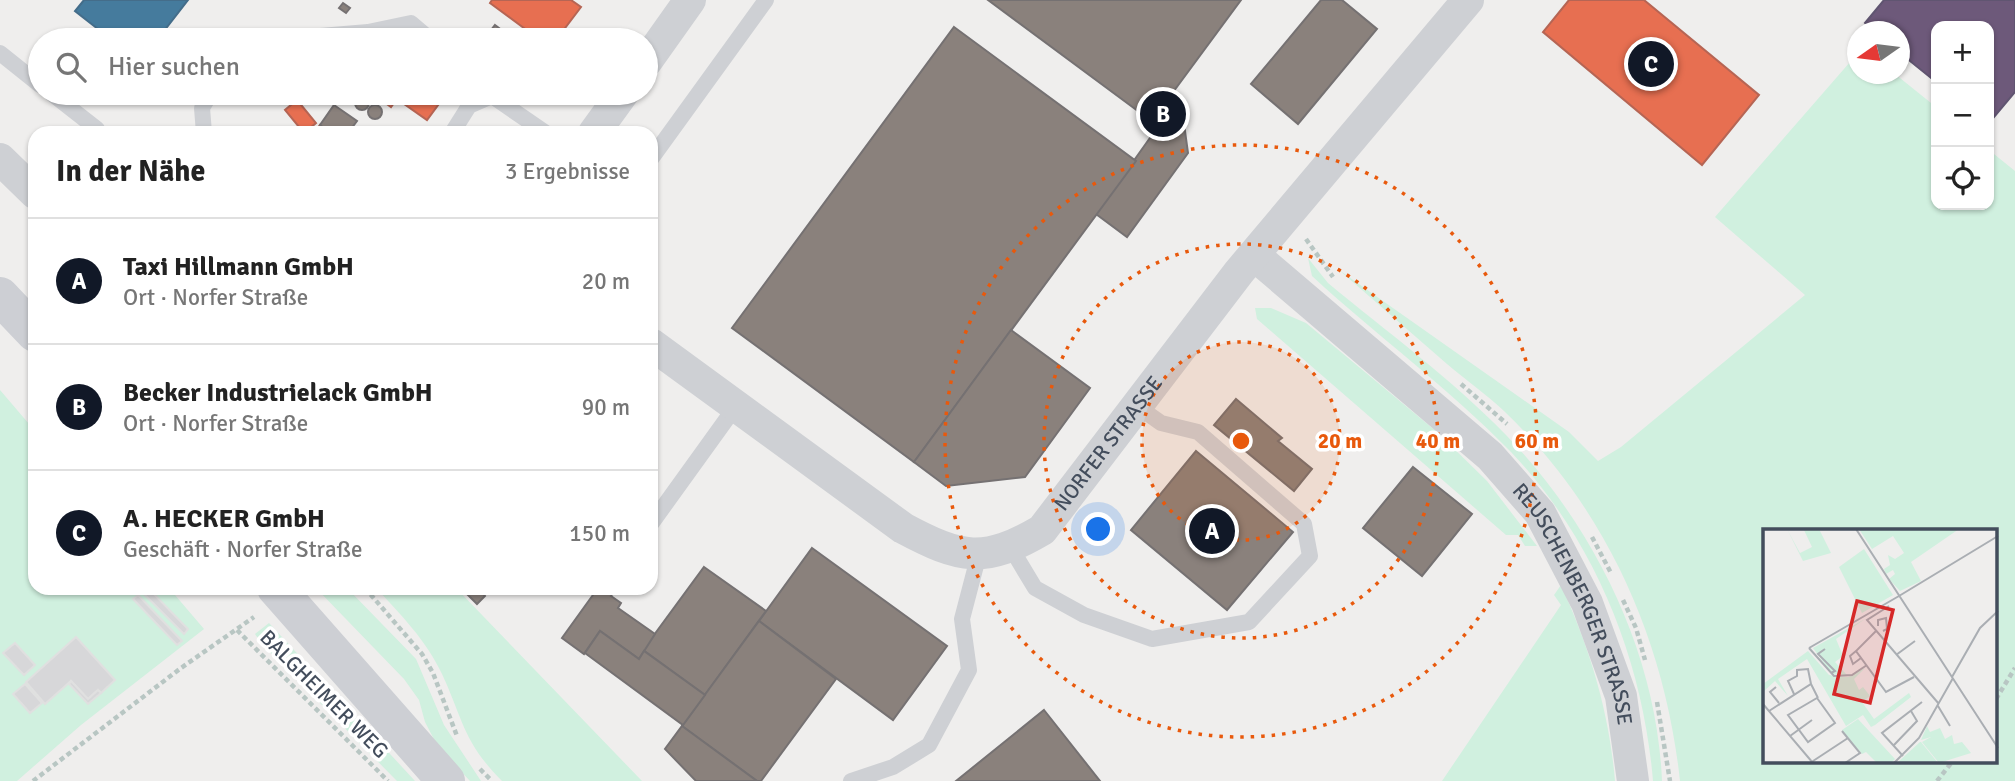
<!DOCTYPE html>
<html lang="de">
<meta charset="utf-8">
<style>
:root{--surface:#fff;--page:#f6f6f6;--text:#222;--muted:#767676;--line:#e0e0e0;--accent:#111827}
body{margin:0;font-family:Signika,sans-serif;background:var(--page);color:var(--text)}
.controls{position:absolute;right:21px;top:21px;display:grid;overflow:hidden;border-radius:14px;box-shadow:0 2px 5px #0004}
.controls button{width:63px;height:63px;display:grid;place-items:center;padding:0;border:0;border-bottom:2px solid var(--line);background:var(--surface);color:var(--text);font:35px sans-serif}
.compass{position:absolute;left:1847px;top:21px;width:63px;height:63px;border-radius:50%;background:var(--surface);box-shadow:0 2px 5px #0004;rotate:256deg}
.you{position:absolute;left:1099px;top:530px;width:24px;height:24px;margin:-18px;border:5px solid #fff;border-radius:50%;background:#1a73e8;box-shadow:0 0 0 10px #1a73e833}
.badge{display:grid;place-items:center;width:46px;height:46px;border-radius:50%;background:var(--accent);color:#fff;font-size:23px;font-weight:700}
.pin{position:absolute;translate:-50% -50%;border:4px solid #fff;box-shadow:0 2px 7px #0006}
.list{margin:0;padding:0;list-style:none}
h2{display:flex;justify-content:space-between;align-items:center;height:91px;margin:0;padding:0 28px;font-size:30px}
h2 small{font-size:23px;font-weight:400;color:var(--muted)}
.list li{display:grid;grid-template-columns:46px 1fr auto;gap:21px;align-items:center;box-sizing:border-box;height:126px;padding:0 28px;border-top:2px solid var(--line)}
.list b{display:block;font-size:26px;white-space:nowrap}
.list p{margin:0;font-size:23px;white-space:nowrap;color:var(--muted)}
.list em{font-size:23px;font-style:normal;color:var(--muted)}
.icon{flex:none;width:38px;height:38px;fill:none;stroke:currentColor;stroke-width:2;stroke-linecap:round;stroke-linejoin:round}
.map{position:relative;flex:none;width:2015px;height:781px;overflow:hidden}
.search{position:absolute;background:var(--surface);box-shadow:0 2px 5px #0004;left:28px;top:28px;width:630px;height:77px;display:flex;align-items:center;gap:18px;box-sizing:border-box;padding:0 24px;border-radius:38px;color:var(--muted);font-size:26px}
.panel{position:absolute;background:var(--surface);box-shadow:0 2px 5px #0004;left:28px;top:126px;width:630px;height:469px;border-radius:21px}
.map>svg:first-child{display:block}
.green{fill:#d0f0df;fill-rule:evenodd}
.shops{fill:#e76f51;stroke:#b66554;stroke-width:2}
.offices{fill:#6d597a;stroke:#605571;stroke-width:2}
.public{fill:#457b9d;stroke:#446d8a;stroke-width:2}
.industry{fill:#8a817c;stroke:#757172;stroke-width:2}
.building{fill:#d7d7d9;stroke:#e0e0e0;stroke-width:2}
.lines{fill:none;stroke-linecap:round;stroke-linejoin:round}
.path{stroke:#b8c6c3;stroke-width:4.5;stroke-dasharray:5 3.5;stroke-linecap:butt}
.service{stroke:#ced0d4;stroke-width:16}
.minor{stroke:#ced0d4;stroke-width:32}
.secondary{stroke:#cdcfd4;stroke-width:38}
.ring{fill:none;stroke:#e8590c;stroke-width:3.5;stroke-dasharray:3.5 7}
.labels{text-anchor:middle;stroke-width:7;stroke-linejoin:round;paint-order:stroke}
.street-label{font-size:21px;fill:#434d5c;stroke:#fff}
.inset-road{fill:none;stroke:#aaaeb3;stroke-width:2}
.view{fill:#d62828;fill-opacity:0.15;stroke:#d62828;stroke-width:3.5}
.inset-edge{fill:none;stroke:#434d5c;stroke-width:3.5}
.centre{fill:#e8590c;stroke:#fff;stroke-width:3.5}
.ring-label{font-size:21px;text-anchor:middle;font-weight:bold;fill:#e8590c;stroke:#fff;stroke-width:7;stroke-linejoin:round;paint-order:stroke}
</style>
<div class="map">
<svg width="2015" height="781" viewBox="0 0 2015 781">
<rect width="100%" height="100%" fill="#efeeed"/>
<g class="green">
<path d="M1857,54V74H1895L1936,107V205H1989V150L2015,171V781H1680C1665,641 1607,509 1504,411C1486,394 1466,380 1447,364C1411,333 1375,301 1339,270L1569,432L1598,461L1621,447L1805,295L1715,217ZM1765,531H1996V762H1765Z"/>
<path d="M1308,258L1328,283C1387,332 1452,379 1506,435C1594,526 1657,653 1662,781H1653C1643,660 1595,540 1511,452C1449,388 1377,336 1312,276Z"/>
<path d="M1255,308H1271L1306,323L1437,432L1487,481L1537,546H1525L1518,535H1506L1257,319Z"/>
<path d="M0,390L35,431V588H169L204,629L81,725L17,781H0Z"/>
<path d="M1561,585C1590,649 1609,711 1615,781H1442L1561,605L1554,595Z"/>
<path d="M316,588H347L416,659L444,725L481,781H470L437,745L425,722L419,700L404,679Z"/>
<path d="M376,588H456L642,781H502C463,742 463,719 442,674C426,640 401,615 376,588Z"/>
<path d="M269,623L415,781H397L262,644L255,634Z"/>
</g>
<g class="shops">
<path d="M492,0H571L581,7L556,40H540L490,3Z"/>
<path d="M1569,0H1644L1759,95L1702,165L1543,32Z"/>
<path d="M372,93H394L399,96L391,107Z"/>
<path d="M401,93H447L427,120L397,99Z"/>
<path d="M297,100L316,123L304,133L285,110Z"/>
<path d="M320,125L331,133H314Z"/>
</g>
<path class="offices" d="M1884,0H2015V92L1989,123V26H1936V82L1899,52V32H1875L1865,23Z"/>
<path class="public" d="M84,0H188L157,40H112L75,11Z"/>
<g class="industry">
<path d="M988,0H1241L1168,99L1182,109L1188,153L1127,237L1096,214L1152,135L1150,120Z"/>
<path d="M1321,0H1342L1377,29L1298,124L1251,84Z"/>
<path d="M343,3L350,8L346,13L339,8Z"/>
<path d="M495,25L515,40L485,38Z"/>
<path d="M954,27L1136,161L914,462L732,328Z"/>
<circle cx="349" cy="96" r="5"/>
<path d="M552,93H568L562,100Z"/>
<circle cx="362" cy="103" r="7"/>
<path d="M334,105L357,121L348,133H331L320,125Z"/>
<circle cx="375" cy="112" r="7"/>
<path d="M1011,330L1090,388L1025,477L946,486L914,462Z"/>
<path d="M1236,399L1282,438L1278,441L1312,469L1294,491L1214,425Z"/>
<path d="M1196,451L1293,532L1227,610L1131,530Z"/>
<path d="M1413,467L1472,514L1422,576L1363,528Z"/>
<path d="M812,548L947,646L893,720L759,621Z"/>
<path d="M704,567L766,611L705,695L643,650Z"/>
<path d="M461,588H478L485,596L477,604Z"/>
<path d="M598,588H609L614,592L611,596L621,603L618,608L655,634L639,659L600,631L584,654L562,638Z"/>
<path d="M759,621L836,679L761,781H757L682,726Z"/>
<path d="M600,631L639,659L644,651L705,695L683,725L585,653Z"/>
<path d="M1044,710L1100,781H956Z"/>
<path d="M682,726L757,781H696L665,749Z"/>
</g>
<g class="building">
<path d="M148,588L188,629L184,634L143,593Z"/>
<path d="M138,595L182,641L177,645L133,599Z"/>
<path d="M76,637L115,680L101,693L98,690L88,699L71,681L45,704L26,682Z"/>
<path d="M15,643L35,665L24,675L3,653Z"/>
<path d="M71,681L88,699L98,690L101,693L88,704L69,684Z"/>
<path d="M25,684L42,703L30,713L13,694Z"/>
</g>
<g class="lines">
<g class="path">
<path d="M1306,239L1333,277"/>
<path d="M1461,384L1507,424"/>
<path d="M1592,537L1611,573"/>
<path d="M365,588L422,654L433,673L457,736"/>
<path d="M1623,600L1636,628L1645,660"/>
<path d="M237,630L388,781"/>
<path d="M1996,699L2015,668"/>
<path d="M1657,702L1670,781"/>
<path d="M480,769L492,781"/>
<path d="M33,781L181,668L254,617"/>
<path d="M1937,781L1952,762"/>
</g>
<g class="service">
<path d="M273,40L368,32L411,23L431,40"/>
<path d="M0,53L40,85"/>
<path d="M51,93L97,129"/>
<path d="M204,133L202,108L211,93"/>
<path d="M452,133L469,106L492,96L546,133"/>
<path d="M651,159L766,0"/>
<path d="M651,524L736,406"/>
<path d="M1011,548L1035,588L1084,615L1152,639L1249,622L1310,556L1304,524L1198,432L1161,423L1137,406"/>
<path d="M851,781L893,767L929,745L969,670L962,619L979,554"/>
</g>
<g class="minor">
<path d="M646,62L690,0"/>
<path d="M594,133L623,93"/>
<path d="M0,159L35,193"/>
<path id="s1" d="M1254,255L1490,456L1540,513L1587,603L1621,696L1633,781"/>
<path id="s2" d="M651,344L903,528C961,559 984,564 1042,530L1239,272L1468,0"/>
</g>
<g class="secondary">
<path d="M0,296L35,333"/>
<path d="M276,588L446,781"/>
</g>
</g>
<circle cx="1241" cy="441" r="99" fill="#e8590c" fill-opacity=".12"/>
<g class="ring">
<circle cx="1241" cy="441" r="99"/>
<circle cx="1241" cy="441" r="197"/>
<circle cx="1241" cy="441" r="296"/>
</g>
<g class="labels">
<g class="street-label">
<text dy="7" stroke="none"><textPath href="#s2" startOffset="570">NORFER STRASSE</textPath></text>
<text dy="7" stroke="none"><textPath href="#s1" startOffset="483">REUSCHENBERGER STRASSE</textPath></text>
<text transform="translate(324 694) rotate(45)" y="7">BALGHEIMER WEG</text>
</g>
</g>
<g transform="translate(1763 529)">
<rect width="234" height="234" fill="#efeeed"/>
<path d="M24,0L37,24L49,18L41,1L56,0L68,24L40,32ZM96,0H196L148,33L158,52L137,62L126,50L132,45L130,41L123,45L121,40L127,36L125,26L132,30L141,24L130,7L109,20ZM101,20L130,66L99,84L76,38ZM102,90L73,110L80,127L72,133L84,146L69,145L50,119ZM45,122L66,146L85,148L102,139L91,150L96,161L100,158L107,167L99,173L111,190L146,164L148,168L112,196L108,198L100,186L83,197L44,130L15,150L25,167L12,152L0,163V155ZM95,190L132,230L128,234H114L103,223L99,225L79,201ZM164,197L167,203L177,199L182,210L189,206L191,215L199,213L208,224L176,234L159,213L168,208L158,211ZM158,213L175,234H134L157,213Z" fill="#d0f0df"/>
<path class="inset-road" d="M93,0L235,219M136,67L235,7M126,77L104,91L176,175M115,97V91L123,89L124,100L120,102M113,102L93,122L123,163L151,148M46,119L71,147L89,146L104,136M46,119L136,67M62,120L55,125L72,142L68,144M93,122L87,127L90,135L98,129M133,126L152,112M189,148L217,99L235,82M13,158L7,163L16,174M31,165L25,152L34,147V141L45,140L48,155M54,169L72,194L45,213L25,186ZM0,175L50,234M175,177L187,197M6,182L48,155L55,169M79,202L97,224L82,234M27,207L49,191M131,216L154,192L148,182M140,227L119,204L159,173M47,234L85,209M131,234L156,209L190,149"/>
<path class="view" d="M94,72L130,81L107,174L71,165Z"/>
<rect width="234" height="234" class="inset-edge"/>
</g>
<circle cx="1241" cy="441" r="10" class="centre"/>
<g class="ring-label">
<text x="1340" y="448">20 m</text>
<text x="1438" y="448">40 m</text>
<text x="1537" y="448">60 m</text>
</g>
</svg>
<div class="controls">
<button>+</button>
<button>−</button>
<button><svg class="icon" aria-label="locate" viewBox="0 0 24 24"><circle cx="12" cy="12" r="6"/><path d="M12 2v4M12 18v4M2 12h4M18 12h4"/></svg></button>
</div>
<svg class="compass" viewBox="-18 -18 36 36"><path d="M0-13l5 13h-10z" fill="#e53935"/><path d="M0 13l5-13h-10z" fill="#767676"/></svg>
<div class="you"></div>
<div class="pin badge" style="left:1212px;top:531px">A</div>
<div class="pin badge" style="left:1163px;top:114px">B</div>
<div class="pin badge" style="left:1651px;top:64px">C</div>
<div class="search"><svg class="icon" aria-label="search" viewBox="0 0 24 24"><circle cx="10" cy="10" r="6"/><path d="M15 15l6 6"/></svg>Hier suchen</div>
<section class="panel">
<h2>In der Nähe<small>3 Ergebnisse</small></h2>
<ul class="list">
<li><span class="badge">A</span><div><b>Taxi Hillmann GmbH</b><p>Ort · Norfer Straße</p></div><em>20 m</em></li>
<li><span class="badge">B</span><div><b>Becker Industrielack GmbH</b><p>Ort · Norfer Straße</p></div><em>90 m</em></li>
<li><span class="badge">C</span><div><b>A. HECKER GmbH</b><p>Geschäft · Norfer Straße</p></div><em>150 m</em></li>
</ul>
</section>
</div>
